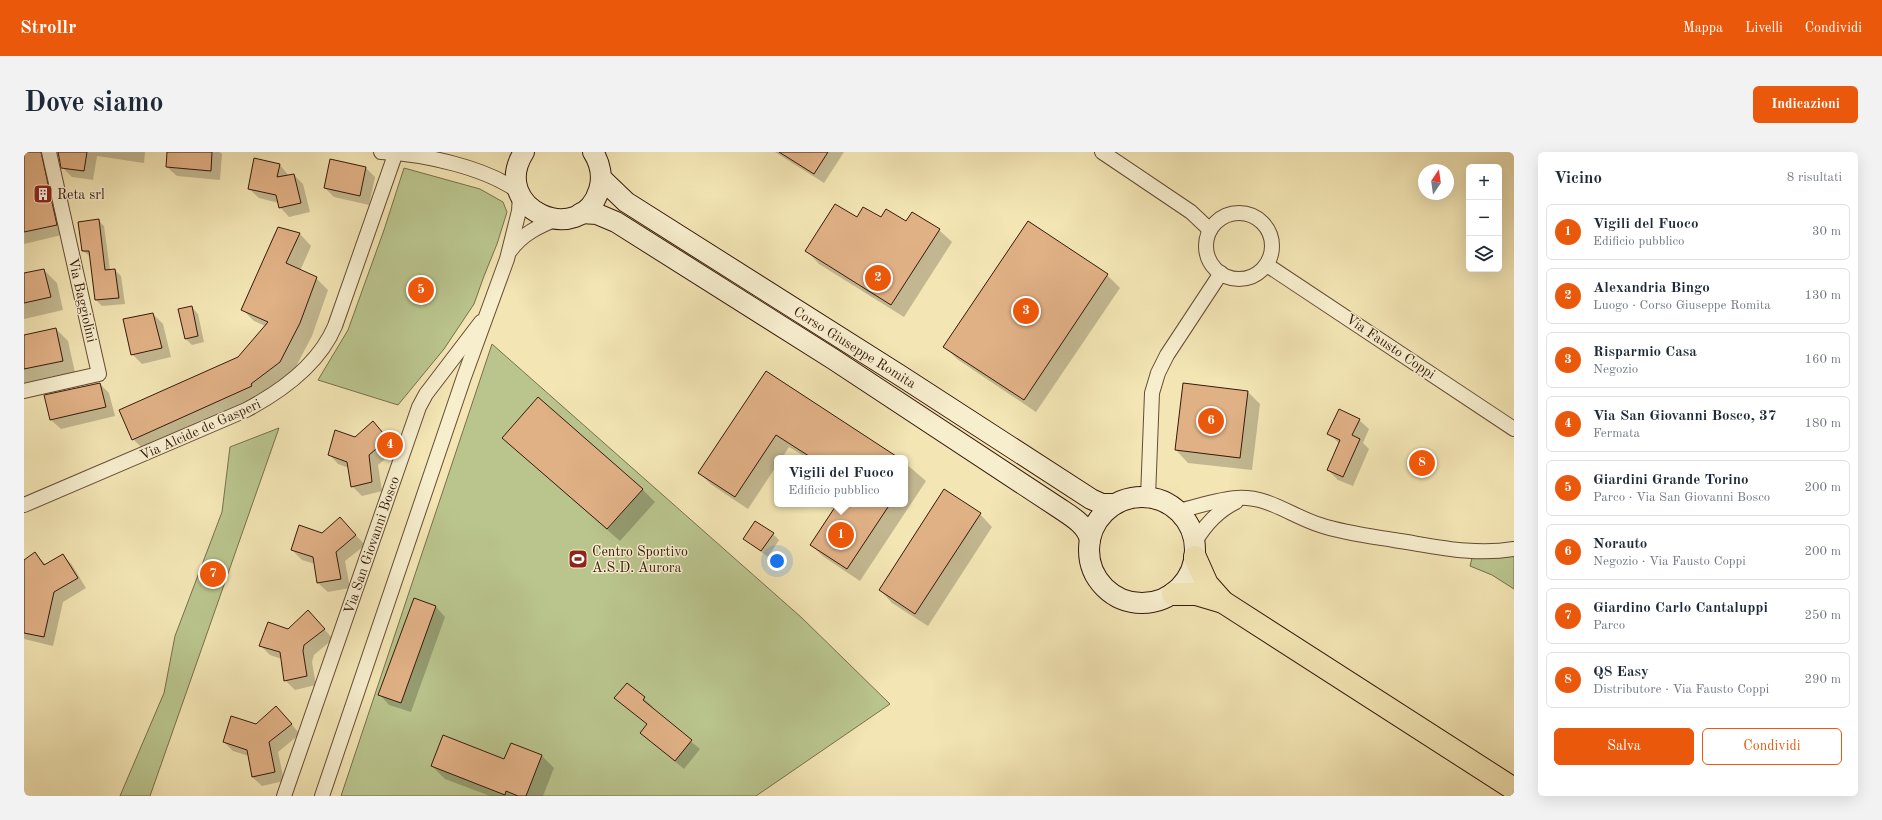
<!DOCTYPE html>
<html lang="it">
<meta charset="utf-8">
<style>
:root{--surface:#fff;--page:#f2f2f3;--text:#1f2937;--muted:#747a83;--line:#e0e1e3;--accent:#ea580c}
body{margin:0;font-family:"Old Standard TT",serif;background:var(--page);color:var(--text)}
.controls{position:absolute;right:12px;top:12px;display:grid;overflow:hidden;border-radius:6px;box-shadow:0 4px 16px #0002}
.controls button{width:36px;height:36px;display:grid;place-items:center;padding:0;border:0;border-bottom:1px solid var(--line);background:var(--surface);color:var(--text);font:20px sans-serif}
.compass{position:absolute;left:1394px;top:12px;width:36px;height:36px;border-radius:50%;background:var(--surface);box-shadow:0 4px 16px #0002;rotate:13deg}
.you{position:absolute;left:753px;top:409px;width:14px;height:14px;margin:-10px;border:3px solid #fff;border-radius:50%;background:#1a73e8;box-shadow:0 0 0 6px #1a73e833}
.badge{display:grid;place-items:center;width:26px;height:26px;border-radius:50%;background:var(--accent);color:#fff;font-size:13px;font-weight:700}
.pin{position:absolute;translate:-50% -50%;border:2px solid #fff;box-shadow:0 1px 4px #0006}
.popup{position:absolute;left:750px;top:303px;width:134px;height:52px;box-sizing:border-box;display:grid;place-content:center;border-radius:6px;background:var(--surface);filter:drop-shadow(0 1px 3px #0005);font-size:13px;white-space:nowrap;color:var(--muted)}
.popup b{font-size:15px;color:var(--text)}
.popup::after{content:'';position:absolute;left:50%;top:100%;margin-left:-8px;border:8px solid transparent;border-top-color:var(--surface)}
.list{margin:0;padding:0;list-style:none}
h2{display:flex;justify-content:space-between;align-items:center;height:52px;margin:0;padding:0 16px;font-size:17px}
h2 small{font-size:13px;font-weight:400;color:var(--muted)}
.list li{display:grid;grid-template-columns:26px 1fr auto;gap:12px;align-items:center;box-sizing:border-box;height:56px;margin:0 8px 8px;padding:0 8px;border:1px solid var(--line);border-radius:6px}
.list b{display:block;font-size:15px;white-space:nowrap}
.list p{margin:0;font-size:13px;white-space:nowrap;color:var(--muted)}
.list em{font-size:13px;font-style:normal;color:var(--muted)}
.actions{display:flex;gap:8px;padding:12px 16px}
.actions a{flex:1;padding:9px 0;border:1px solid var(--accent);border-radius:6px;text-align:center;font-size:14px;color:var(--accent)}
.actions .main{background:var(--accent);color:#fff}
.icon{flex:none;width:22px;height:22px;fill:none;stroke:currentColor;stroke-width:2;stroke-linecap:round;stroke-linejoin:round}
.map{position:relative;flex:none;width:1490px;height:644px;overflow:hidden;border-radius:6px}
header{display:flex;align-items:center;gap:24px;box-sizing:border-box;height:56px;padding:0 20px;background:var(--accent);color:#fff}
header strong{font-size:19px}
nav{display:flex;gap:22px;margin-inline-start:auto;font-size:14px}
.intro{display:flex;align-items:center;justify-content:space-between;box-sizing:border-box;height:96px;padding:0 24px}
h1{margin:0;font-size:28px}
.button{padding:10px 18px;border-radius:6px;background:var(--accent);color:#fff;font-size:14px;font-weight:700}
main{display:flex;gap:24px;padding:0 24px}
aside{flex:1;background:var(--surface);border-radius:6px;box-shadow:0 4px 16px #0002}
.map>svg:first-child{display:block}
.green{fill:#bac58e;stroke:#786f4c}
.shadow{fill:#0003}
.building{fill:#e1b186;stroke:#36190a}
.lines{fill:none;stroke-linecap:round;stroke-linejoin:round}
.minor-casing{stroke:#654c34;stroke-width:16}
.secondary-casing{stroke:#36190a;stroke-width:22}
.trunk-casing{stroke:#36190a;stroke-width:24}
.minor{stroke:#f7eece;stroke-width:14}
.secondary{stroke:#f7eece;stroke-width:20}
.trunk{stroke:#f3e5b4;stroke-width:22}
.labels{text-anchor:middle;stroke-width:3;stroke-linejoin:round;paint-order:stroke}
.poi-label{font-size:14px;fill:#36190a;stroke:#f7eece;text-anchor:start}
.street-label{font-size:14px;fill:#36190a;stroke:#f7eece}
</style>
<header>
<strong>Strollr</strong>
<nav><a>Mappa</a><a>Livelli</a><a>Condividi</a></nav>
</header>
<div class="intro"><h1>Dove siamo</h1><a class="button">Indicazioni</a></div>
<main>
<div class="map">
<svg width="1490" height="644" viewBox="0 0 1490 644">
<rect width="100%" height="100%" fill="#f3e5b4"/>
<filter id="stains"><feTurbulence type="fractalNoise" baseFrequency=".005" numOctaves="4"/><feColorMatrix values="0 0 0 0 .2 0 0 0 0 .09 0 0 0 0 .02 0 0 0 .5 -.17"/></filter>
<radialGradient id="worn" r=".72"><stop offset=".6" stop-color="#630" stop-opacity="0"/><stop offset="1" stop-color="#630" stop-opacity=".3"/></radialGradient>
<g class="green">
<path d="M380,16L456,37L479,50L483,60L473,92L460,124L450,152L420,197L374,253L294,228L324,178L360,78Z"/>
<path d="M468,192L778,466L866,552L732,644H317Z"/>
<path d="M255,276L126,644H96L140,541L151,484L198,360L206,295Z"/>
<path d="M1490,403V437L1468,423L1446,414L1448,406Z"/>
</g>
<g class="shadow">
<path d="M0,0H121L120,11L73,4L69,28L48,25L38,15L34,2L29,3L42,82L0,92Z"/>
<path d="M144,0H196L198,2L196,28L153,24L143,15Z"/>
<path d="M751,0H820L800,31Z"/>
<path d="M256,13L265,24L270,23L279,32L286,60L265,65L256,55L255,51L235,46L225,37Z"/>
<path d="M342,16L351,25L345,53L310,45L301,36Z"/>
<path d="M857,67L915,78L928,90L880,165L795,112L783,99Z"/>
<path d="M74,68L80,74L86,118H91L97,124L101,152L78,154L72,148L67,105L59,99Z"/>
<path d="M1004,71L1083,123L1096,136L1012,260L933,207L921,195Z"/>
<path d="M276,82L287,94L276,119L292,126L304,138L288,184L268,222L238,244L121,299L109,287L214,206L241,174L230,169L218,157Z"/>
<path d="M20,118L33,131L39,158L0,167V122Z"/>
<path d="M168,155L174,162L180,190L168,193L161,186Z"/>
<path d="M129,162L139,172L147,205L118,212L108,202Z"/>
<path d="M32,177L44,189L51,221L0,232V184Z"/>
<path d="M742,220L873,306H783L765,295L758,306H753V313L724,357L688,333L675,321Z"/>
<path d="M76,232L85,241L91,264L37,277L27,268Z"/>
<path d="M1224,240L1236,252L1228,318L1164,311L1152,298Z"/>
<path d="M1335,268L1345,277L1339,291L1345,297L1329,334L1314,328L1304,318L1316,292L1305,282Z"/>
<path d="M349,270L373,297L354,313L358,339L338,344L328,334L325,316L314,312L305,302L331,286Z"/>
<path d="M492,298L618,337L631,350L596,389Z"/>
<path d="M881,311L902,329L836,429L800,405L787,393L814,352H881Z"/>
<path d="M956,362L968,375L904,474L868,451L856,438Z"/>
<path d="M325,376L341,393L321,409L326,436L304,440L294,431L291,412L278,408L268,398L298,382Z"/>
<path d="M749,382L755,388L744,405L720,387Z"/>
<path d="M11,401L22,413L39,403L48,413L62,436L39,450L29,494L0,487V409Z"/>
<path d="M390,447L412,455L421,465L387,560L365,553L356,543Z"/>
<path d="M284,459L309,487L290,503L288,510L292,533L271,538L261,528L258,507L246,503L237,494L264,478Z"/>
<path d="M603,532L629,555L627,557L676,597L660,617L617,581L624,573L592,546Z"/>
<path d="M261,565L276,582L254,600L260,629L238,634L228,625L225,604L209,599L200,590L232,574Z"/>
<path d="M518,604L530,616L519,644H466L421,627L408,614Z"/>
</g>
<g class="building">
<path d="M0,0H17L33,73L0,80Z"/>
<path d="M34,0H63L60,19L37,16Z"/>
<path d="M143,0H188L187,19L142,15Z"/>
<path d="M755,0H804L790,22Z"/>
<path d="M230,6L256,12L253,25L270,22L277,51L255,56L252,43L224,37Z"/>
<path d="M306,7L342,15L336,44L300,36Z"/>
<path d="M811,52L833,65L839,55L857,65L862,57L882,69L888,60L916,77L867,153L781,99Z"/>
<path d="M75,67L81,118L91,117L95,146L71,148L65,99H58L54,70Z"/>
<path d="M1004,69L1084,122L1000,248L919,195Z"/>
<path d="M254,75L276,81L262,111L293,125L276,171L256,210L227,232L228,234L108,288L95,258L214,205L244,170L217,158Z"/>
<path d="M20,117L27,145L0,151V121Z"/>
<path d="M168,154L174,184L161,187L154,157Z"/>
<path d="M129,161L138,196L107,203L99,167Z"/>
<path d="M32,176L39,209L0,217V183Z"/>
<path d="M742,219L875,306H788L752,283L711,345L674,321Z"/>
<path d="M76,231L82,255L26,268L20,243Z"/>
<path d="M1159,231L1224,239L1216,306L1151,298Z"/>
<path d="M514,245L619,337L583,377L478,286Z"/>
<path d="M1315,257L1336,267L1328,283L1336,287L1319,325L1303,318L1316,288L1303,282Z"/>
<path d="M349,269L364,287L345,303L348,330L327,335L323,310L304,303L311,278L331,285Z"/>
<path d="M920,337L957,361L891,462L855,438Z"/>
<path d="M813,352H866L823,417L786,393Z"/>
<path d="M316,365L332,383L312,400L317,427L293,431L289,405L267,398L275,373L298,381Z"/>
<path d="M731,369L750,381L737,399L719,387Z"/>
<path d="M11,400L20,413L39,402L54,426L30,440L20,485L0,481V408Z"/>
<path d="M390,446L412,454L377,551L354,543Z"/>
<path d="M284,458L301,477L280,493L279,499L283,524L260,529L256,500L235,494L244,470L264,477Z"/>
<path d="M603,531L621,545L619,548L668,588L651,609L616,581L623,572L590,546Z"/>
<path d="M252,554L268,572L245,590L251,620L228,625L223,598L199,590L207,564L232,572Z"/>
<path d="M419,583L480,607L487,591L518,603L502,644H494L482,639L481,643L407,614Z"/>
</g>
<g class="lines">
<defs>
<g id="minor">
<path d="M357,0C399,2 461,15 495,40"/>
<path d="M1078,0L1167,60L1186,78"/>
<circle cx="1215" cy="94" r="33"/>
<path d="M486,99C498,82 515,74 533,67"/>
<path d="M1243,113L1490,277"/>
<path d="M0,239L75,222L25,0"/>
<path d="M1124,345L1128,241L1134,221L1143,203L1197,121"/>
<path d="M0,353L222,258C258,239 295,212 311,174L372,0"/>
<path d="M1154,359C1173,355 1194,347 1213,346C1245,344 1267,364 1296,373C1320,381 1345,384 1370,388C1410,394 1449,404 1490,397"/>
<path d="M1171,390C1181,373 1193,359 1212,350"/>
<path d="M260,644L395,255L402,242L457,170"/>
<path d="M298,644L440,225L483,107L495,59L496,43"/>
</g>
<g id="secondary">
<path d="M500,0C464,57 557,97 575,38C579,25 576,11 569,0"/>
<path d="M577,26L602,50L877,224L1067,347L1078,352H1091"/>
<path d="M557,61L573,62L592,70L809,207L1035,356C1047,364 1063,373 1066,388"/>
<circle cx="1118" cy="398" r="53"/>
</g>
<g id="trunk">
<path d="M1171,405L1183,432L1199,450L1490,637"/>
<path d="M1149,442H1172L1199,450"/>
</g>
</defs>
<use href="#minor" class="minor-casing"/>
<use href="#secondary" class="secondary-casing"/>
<use href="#trunk" class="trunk-casing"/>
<use href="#minor" class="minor"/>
<use href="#secondary" class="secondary"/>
<use href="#trunk" class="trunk"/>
</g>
<defs>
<symbol id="building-square" viewBox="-11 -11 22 22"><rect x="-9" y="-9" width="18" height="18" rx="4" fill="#8f2418" stroke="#f7eece"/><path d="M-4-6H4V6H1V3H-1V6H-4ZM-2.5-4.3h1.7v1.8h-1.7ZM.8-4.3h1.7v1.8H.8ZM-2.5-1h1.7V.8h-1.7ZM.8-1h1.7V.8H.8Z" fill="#fff"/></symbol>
<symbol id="stadium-square" viewBox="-11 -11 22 22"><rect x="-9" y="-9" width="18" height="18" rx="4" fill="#8f2418" stroke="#f7eece"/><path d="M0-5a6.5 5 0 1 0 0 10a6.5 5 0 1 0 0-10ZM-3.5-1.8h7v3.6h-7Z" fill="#fff"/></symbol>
</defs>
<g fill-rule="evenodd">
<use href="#building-square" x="8" y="31" width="22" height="22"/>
<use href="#stadium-square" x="543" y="396" width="22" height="22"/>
</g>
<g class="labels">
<g class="poi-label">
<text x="33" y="47">Reta srl</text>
<text x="568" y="404">Centro Sportivo<tspan x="568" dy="16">A.S.D. Aurora</tspan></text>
</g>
<g class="street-label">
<text transform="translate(59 148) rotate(77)" y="5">Via Baggiolini</text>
<text transform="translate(1367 194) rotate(34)" y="5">Via Fausto Coppi</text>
<text transform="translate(831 195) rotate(32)" y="5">Corso Giuseppe Romita</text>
<text transform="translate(176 277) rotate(-24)" y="5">Via Alcide de Gasperi</text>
<text transform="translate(347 393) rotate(-71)" y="5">Via San Giovanni Bosco</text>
</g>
</g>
<rect width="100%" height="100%" filter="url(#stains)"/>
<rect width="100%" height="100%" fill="url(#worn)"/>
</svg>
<div class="controls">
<button>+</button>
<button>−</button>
<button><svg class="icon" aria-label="layers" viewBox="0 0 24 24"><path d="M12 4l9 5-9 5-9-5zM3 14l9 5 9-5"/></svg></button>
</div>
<svg class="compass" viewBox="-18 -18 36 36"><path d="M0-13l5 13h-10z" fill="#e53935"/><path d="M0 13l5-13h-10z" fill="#747a83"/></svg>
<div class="you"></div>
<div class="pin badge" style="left:817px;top:383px">1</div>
<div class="popup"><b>Vigili del Fuoco</b>Edificio pubblico</div>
<div class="pin badge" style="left:854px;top:126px">2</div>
<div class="pin badge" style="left:1002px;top:159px">3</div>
<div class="pin badge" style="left:366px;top:293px">4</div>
<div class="pin badge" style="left:397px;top:138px">5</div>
<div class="pin badge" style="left:1187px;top:269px">6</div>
<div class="pin badge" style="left:189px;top:422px">7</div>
<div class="pin badge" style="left:1398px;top:311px">8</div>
</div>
<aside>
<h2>Vicino<small>8 risultati</small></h2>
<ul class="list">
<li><span class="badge">1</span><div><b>Vigili del Fuoco</b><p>Edificio pubblico</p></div><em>30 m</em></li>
<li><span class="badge">2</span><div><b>Alexandria Bingo</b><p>Luogo · Corso Giuseppe Romita</p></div><em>130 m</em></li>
<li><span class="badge">3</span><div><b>Risparmio Casa</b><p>Negozio</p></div><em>160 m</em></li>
<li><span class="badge">4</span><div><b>Via San Giovanni Bosco, 37</b><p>Fermata</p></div><em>180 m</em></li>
<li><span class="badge">5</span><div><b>Giardini Grande Torino</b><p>Parco · Via San Giovanni Bosco</p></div><em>200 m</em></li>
<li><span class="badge">6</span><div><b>Norauto</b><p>Negozio · Via Fausto Coppi</p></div><em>200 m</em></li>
<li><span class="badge">7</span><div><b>Giardino Carlo Cantaluppi</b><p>Parco</p></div><em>250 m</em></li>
<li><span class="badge">8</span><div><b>Q8 Easy</b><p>Distributore · Via Fausto Coppi</p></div><em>290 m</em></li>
</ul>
<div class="actions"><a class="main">Salva</a><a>Condividi</a></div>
</aside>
</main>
